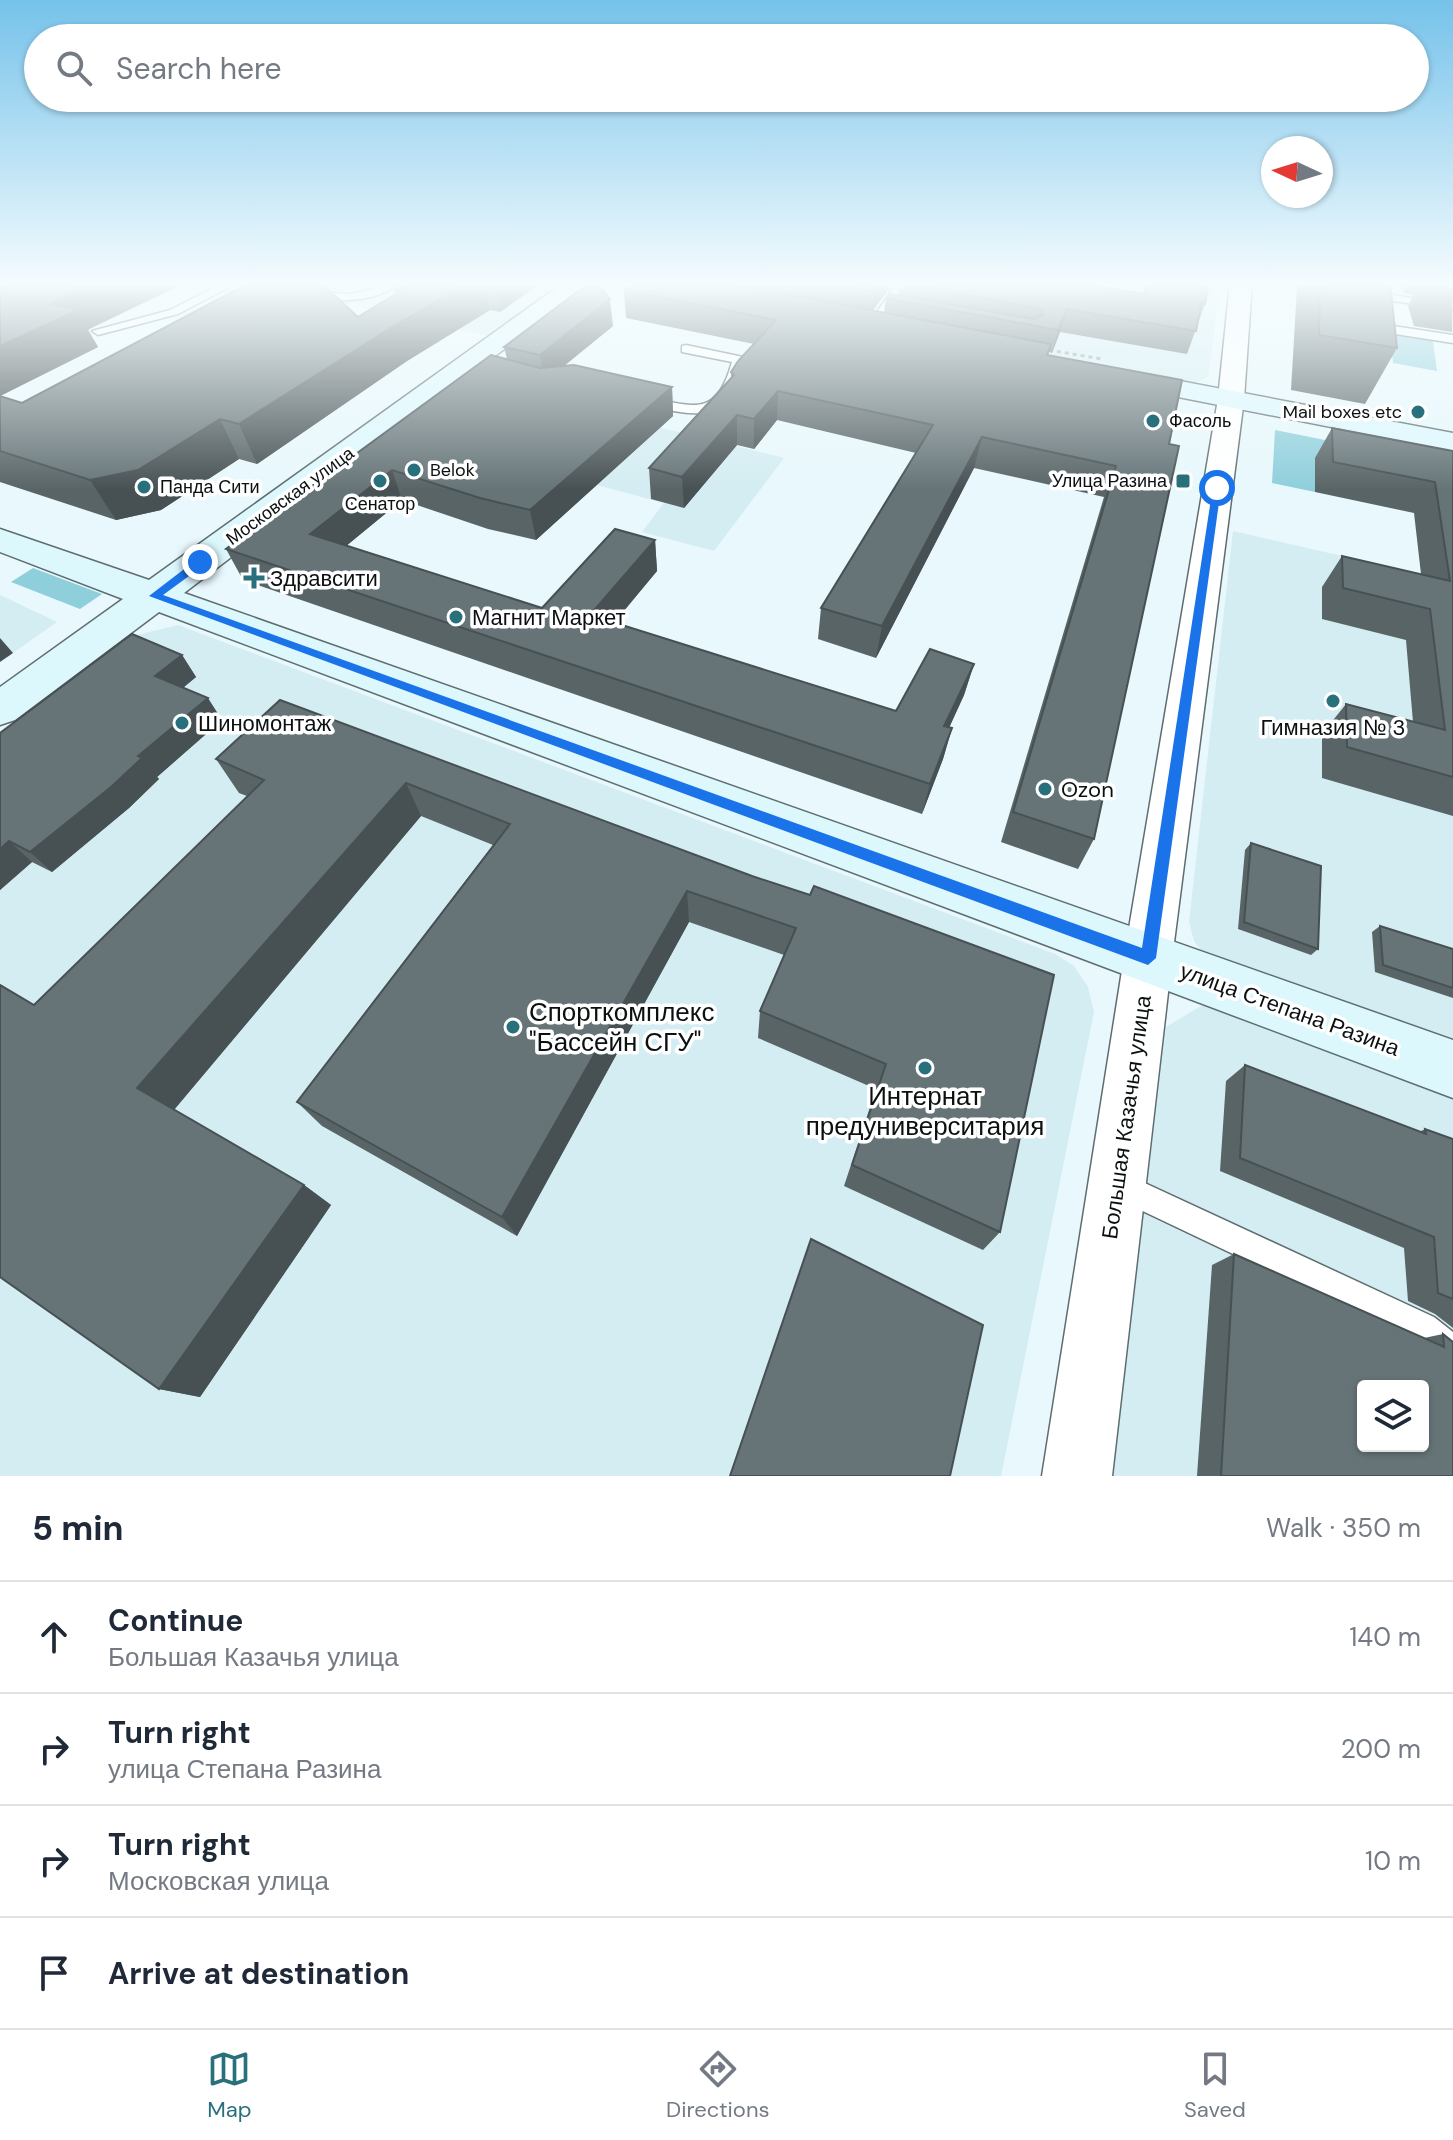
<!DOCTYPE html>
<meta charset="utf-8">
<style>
:root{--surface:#fff;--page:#f2f2f3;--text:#1f2937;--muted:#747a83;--line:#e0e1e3;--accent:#29707d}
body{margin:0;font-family:"DM Sans",sans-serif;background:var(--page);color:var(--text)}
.controls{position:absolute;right:24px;bottom:24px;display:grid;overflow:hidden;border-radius:8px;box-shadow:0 2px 6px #0004}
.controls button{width:72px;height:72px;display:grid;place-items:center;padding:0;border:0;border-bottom:2px solid var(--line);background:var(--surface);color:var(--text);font:40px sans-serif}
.compass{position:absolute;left:1261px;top:136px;width:72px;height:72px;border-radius:50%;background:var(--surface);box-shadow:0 2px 6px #0004;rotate:274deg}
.stop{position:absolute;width:24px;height:24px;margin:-18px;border:6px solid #1a73e8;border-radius:50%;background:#fff}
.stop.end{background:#1a73e8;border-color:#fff;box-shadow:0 2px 8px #0008}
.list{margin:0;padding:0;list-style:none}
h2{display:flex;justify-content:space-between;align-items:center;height:104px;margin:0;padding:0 32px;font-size:34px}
h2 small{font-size:26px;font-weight:400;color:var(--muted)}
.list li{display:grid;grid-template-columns:52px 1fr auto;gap:24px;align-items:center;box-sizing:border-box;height:112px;padding:0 32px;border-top:2px solid var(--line)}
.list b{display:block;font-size:30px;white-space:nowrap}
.list p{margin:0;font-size:26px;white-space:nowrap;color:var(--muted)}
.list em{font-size:26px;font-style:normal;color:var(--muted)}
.icon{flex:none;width:44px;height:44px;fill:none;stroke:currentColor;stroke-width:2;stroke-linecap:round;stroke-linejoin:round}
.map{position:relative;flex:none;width:1453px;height:1476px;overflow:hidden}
.search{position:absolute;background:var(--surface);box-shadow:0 2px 6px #0004;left:24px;right:24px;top:24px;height:88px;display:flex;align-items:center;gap:20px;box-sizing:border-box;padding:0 28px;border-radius:44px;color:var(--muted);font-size:30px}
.sheet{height:552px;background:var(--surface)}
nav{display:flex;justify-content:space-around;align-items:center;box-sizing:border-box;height:112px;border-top:2px solid var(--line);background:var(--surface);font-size:22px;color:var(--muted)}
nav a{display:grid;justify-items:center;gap:4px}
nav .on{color:var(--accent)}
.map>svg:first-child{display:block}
.built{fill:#d4edf2;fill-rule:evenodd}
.green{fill:#8fcfdc}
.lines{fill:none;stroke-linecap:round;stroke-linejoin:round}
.lane-casing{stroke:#5e6d6f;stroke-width:3}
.street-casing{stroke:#5e6d6f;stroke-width:3}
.secondary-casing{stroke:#5e6d6f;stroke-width:3}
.path{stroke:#919c9f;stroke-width:3;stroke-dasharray:4 4;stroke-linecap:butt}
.lane{fill:#fff;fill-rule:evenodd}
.street{fill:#fff;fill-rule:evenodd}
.secondary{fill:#ddf8fd;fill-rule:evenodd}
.wall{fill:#586466}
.shaded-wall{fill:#475153}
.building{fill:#667477;stroke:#475153;stroke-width:2;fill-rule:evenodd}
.route{fill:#1a73e8}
.poi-dot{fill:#29707d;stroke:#fff;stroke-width:3}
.labels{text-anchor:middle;stroke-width:7;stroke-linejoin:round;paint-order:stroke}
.far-poi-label{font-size:18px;fill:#0b1011;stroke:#fff;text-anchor:start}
.far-street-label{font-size:18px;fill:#0b1011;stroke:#fff}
.poi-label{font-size:22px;fill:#0b1011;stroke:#fff;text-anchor:start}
.street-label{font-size:22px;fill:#0b1011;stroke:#fff}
.near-poi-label{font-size:26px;fill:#0b1011;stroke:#fff;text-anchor:start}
</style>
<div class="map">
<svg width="1453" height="1476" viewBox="0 0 1453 1476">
<rect width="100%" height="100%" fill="#e8f8fc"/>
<g class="built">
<path d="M251,283H560L488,336Z"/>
<path d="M666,283H1221L1208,377L1193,384Z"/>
<path d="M524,394L784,458L714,551L642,532L664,503L403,433Z"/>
<path d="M1233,531L1443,579L1453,613V1054L1208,959L1194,941L1189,922Z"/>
<path d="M0,595L57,622L0,662Z"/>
<path d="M178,625L1055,954L1074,966L1088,987L1094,1012L1001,1476H0V737L133,636Z"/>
<path d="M1206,1003L1453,1088V1476H1112L1166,1027ZM1363,1386H1423V1446H1363Z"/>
</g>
<g class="green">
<path d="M1390,334L1433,341L1437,371L1393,363Z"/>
<path d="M1275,430L1365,448L1315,458V492L1272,483Z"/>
<path d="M33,568L102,594L80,609L11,582Z"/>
</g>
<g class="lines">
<defs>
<g id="lane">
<path d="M223,283H237L178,314L98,335L92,331L170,310Z"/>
<path d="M272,283C297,283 321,293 346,294C366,294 382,283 401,283C367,309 307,303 272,283Z"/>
<path d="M897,283H908L875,332H867L865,329Z"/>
<path d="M1365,291L1453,304V310L1361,296V292Z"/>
<path d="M1380,324L1453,335V343L1376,331V325Z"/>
<path d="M686,345L743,357C745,367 741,378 736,388C719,426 676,412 644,404L642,401L649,397C696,408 717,416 732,362L682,352V346Z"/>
<path d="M1121,1172L1434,1317L1453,1332V1369L1442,1364L1412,1339L1111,1196L1107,1186L1111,1176Z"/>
</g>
<path id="street" d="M1230,283H1252L1244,399L1172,958L1112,1476H1042L1124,958L1218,399Z"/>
<g id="secondary">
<path d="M563,283H591L184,593L1453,1040V1098L159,612L15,720L0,725V687L123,599L0,552V529L149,580Z"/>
<path d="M1122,370L1453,433V451L1112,384L1108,378L1112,372Z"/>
</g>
</defs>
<use href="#lane" class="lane-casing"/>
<use href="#street" class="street-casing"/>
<use href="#secondary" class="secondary-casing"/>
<path class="path" d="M1049,350L1102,359"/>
<use href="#lane" class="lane"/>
<use href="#street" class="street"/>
<use href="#secondary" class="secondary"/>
</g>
<g class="wall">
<path d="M0,283H185L91,328L88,330L98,347L0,396L22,403L358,317L399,292L394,291L392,283H541L500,312L490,310L407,361L257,464L239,459L161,510L116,520L0,482Z"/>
<path d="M632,283H894L872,311L884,313L886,298L898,295L899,283L1143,293L1146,283H1209L1205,304L1187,354L1060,332L1052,353L1049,352L1048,355L1182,380L1094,839L1078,869L1001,842L1104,497L974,468L876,658L818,639L821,608L916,453L777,420L754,449L737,445L684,508L651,499L649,468L731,378V372L754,344L626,318L624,290Z"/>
<path d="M1299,283H1390L1397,348L1365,404L1291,390L1297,287Z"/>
<path d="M1400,283H1453L1452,332L1414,326L1408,306L1414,295L1404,293Z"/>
<path d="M613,326L564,366L672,387L673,416L536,540L488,529L402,500L346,546L542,608L655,540L657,571L614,622L896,711L974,664L964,695L949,728H952L943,759L922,814L243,580L226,549L507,359L504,347Z"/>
<path d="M1332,428L1453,451V816L1322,778V734L1346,704L1413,722L1406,640L1322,619V587L1342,556L1421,574L1414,513L1315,492V458Z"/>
<path d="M182,655L196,677L183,688L222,720L157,777L159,779L129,808L52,872L32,862L0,890V733Z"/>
<path d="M280,700L752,876L810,895L1000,1232L983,1250L844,1186L876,1089L758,1038L760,1011L784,955L689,922L517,1236L322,1126L297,1102L493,845L421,816L174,1110L304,1185L331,1205L200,1397L159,1389L34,1005L247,796L239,793L216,759Z"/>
<path d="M1251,843L1318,949L1311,955L1238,929L1245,850Z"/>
<path d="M1380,926L1453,949V998L1375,972L1372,932Z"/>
<path d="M1245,1065L1419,1132L1425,1129L1453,1139V1328L1435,1314L1408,1301L1404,1248L1220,1171L1226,1081Z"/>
<path d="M1234,1254L1424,1338L1443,1334L1453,1476H1197L1212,1265Z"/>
</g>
<g class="shaded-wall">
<path d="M76,283H185L91,328L88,330L98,347L0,396V346Z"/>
<path d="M468,283H484L490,310L407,361L257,464L239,424L397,324Z"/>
<path d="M494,283H541L500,312Z"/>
<path d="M877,283H894L872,311L875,292L874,287Z"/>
<path d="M610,299L613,326L544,382L540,355Z"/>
<path d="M1067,309L1060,332L1052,353L1058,330Z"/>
<path d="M672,387L673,416L536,540L530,510Z"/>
<path d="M778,391L777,420L754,449V419Z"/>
<path d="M737,415V445L684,508L682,477Z"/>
<path d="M220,419L239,459L161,510L116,520L90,480Z"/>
<path d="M982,437L974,468L876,658L882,626Z"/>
<path d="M392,470L402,500L323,565L310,534Z"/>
<path d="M655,540L657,571L595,646L590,615Z"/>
<path d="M0,638L13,653L0,662Z"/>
<path d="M182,655L196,677L170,698L155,676Z"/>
<path d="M974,664L964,695L936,756L944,726Z"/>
<path d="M208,698L222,720L157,777L159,779L129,808L52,872L30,852L138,756Z"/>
<path d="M952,728L943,759L922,814L930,784Z"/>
<path d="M406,783L421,816L172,1112L137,1088Z"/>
<path d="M9,841L32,862L0,890V849Z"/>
<path d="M687,891L689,922L517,1236L502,1217Z"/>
<path d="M304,1185L331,1205L200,1397L159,1389Z"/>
</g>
<g class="building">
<path d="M0,283H91L72,292L51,304L78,310L0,346Z"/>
<path d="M249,283H321L358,317L414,283H468L397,324L239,424L220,419L138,470L90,480L0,451V396L22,403Z"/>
<path d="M589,283H597L610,299L540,355L504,347Z"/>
<path d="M632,283H726L1051,344L1047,355L1182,380L1169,444L1179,446L1094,839L1013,812L1116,466L982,437L882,626L821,608L933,425L778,391L754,419L737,415L682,477L649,468L734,375L731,372L738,361L776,320L624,290Z"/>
<path d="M829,283H877L874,287L875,292Z"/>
<path d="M902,283H1081L1144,294L1147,283H1209L1205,304L1201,303L1196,331L1067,309L1058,330L886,298L890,294L1034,319L1043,315L1042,309Z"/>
<path d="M1320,283H1390L1397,348L1319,335Z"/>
<path d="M491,355L540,368L574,365L672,387L530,510L480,498L392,470L310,534L542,608L615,529L655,540L590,615L896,711L930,649L974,664L944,726L952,728L930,784L226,549Z"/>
<path d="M1332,428L1453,451V777L1347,747L1346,704L1445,730L1430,609L1343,588L1342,556L1450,581L1435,482L1333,462Z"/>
<path d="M132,634L182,655L155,676L208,698L138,756L142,758L111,787L30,852L9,841L0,849V733Z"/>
<path d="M280,700L752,876L810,895L814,886L1054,975L1000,1232L852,1165L886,1064L760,1011L796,928L687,891L502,1217L297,1102L510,824L406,783L137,1088L304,1185L159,1389L0,1277V985L34,1005L264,780L216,759Z"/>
<path d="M1251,843L1321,866L1318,949L1244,922Z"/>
<path d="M1380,926L1453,949V988L1383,965Z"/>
<path d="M1245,1065L1426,1134L1425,1129L1453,1139V1299L1438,1293L1434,1237L1240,1158Z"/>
<path d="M811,1239L983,1325L950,1476H730Z"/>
<path d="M1234,1254L1444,1347L1443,1334L1453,1342V1476H1221ZM1363,1386H1423V1446H1363Z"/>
</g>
<linearGradient id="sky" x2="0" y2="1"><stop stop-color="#75c2ea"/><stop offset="0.58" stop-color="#f5fcfe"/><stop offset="1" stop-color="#f5fcfe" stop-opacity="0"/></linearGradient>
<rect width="1453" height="490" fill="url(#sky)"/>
<path class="route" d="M1213,486L1221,488L1156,958L1148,965L149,596L196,560H204V565L163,595L1142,948Z"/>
<g class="poi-dot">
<circle cx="1418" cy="412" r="8"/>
<circle cx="1153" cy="421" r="8"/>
<circle cx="414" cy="470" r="8"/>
<circle cx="380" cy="481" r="8"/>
<rect x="1175" y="473" width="16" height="16" rx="4"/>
<circle cx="144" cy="487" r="8"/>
<path d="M250 566h8v8h8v8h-8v8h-8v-8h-8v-8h8z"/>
<circle cx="456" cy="617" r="8"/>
<circle cx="1333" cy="701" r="8"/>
<circle cx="182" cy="723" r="8"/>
<circle cx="1045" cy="789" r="8"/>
<circle cx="513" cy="1027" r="8"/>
<circle cx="925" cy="1068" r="8"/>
</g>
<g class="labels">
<g class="far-poi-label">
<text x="1402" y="418" text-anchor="end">Mail boxes etc</text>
<text x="1169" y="427">Фасоль</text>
<text x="430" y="476">Belok</text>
<text x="1167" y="487" text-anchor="end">Улица Разина</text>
<text x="160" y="493">Панда Сити</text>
<text x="380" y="510" text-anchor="middle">Сенатор</text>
</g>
<g class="far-street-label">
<text transform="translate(290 496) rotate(-36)" y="6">Московская улица</text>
</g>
<g class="poi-label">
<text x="270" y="586">Здравсити</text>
<text x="472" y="625">Магнит Маркет</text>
<text x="198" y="731">Шиномонтаж</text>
<text x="1333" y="735" text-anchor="middle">Гимназия № 3</text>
<text x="1061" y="797">Ozon</text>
</g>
<g class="street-label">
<text transform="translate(1290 1009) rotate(20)" y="8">улица Степана Разина</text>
<text transform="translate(1126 1117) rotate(-82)" y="8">Большая Казачья улица</text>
</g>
<g class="near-poi-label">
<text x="529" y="1021">Спорткомплекс<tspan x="529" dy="30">"Бассейн СГУ"</tspan></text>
<text x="925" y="1105" text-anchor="middle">Интернат<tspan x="925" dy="30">предуниверситария</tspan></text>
</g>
</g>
</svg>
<div class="controls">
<button><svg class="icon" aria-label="layers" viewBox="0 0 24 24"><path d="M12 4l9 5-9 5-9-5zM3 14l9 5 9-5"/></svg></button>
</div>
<svg class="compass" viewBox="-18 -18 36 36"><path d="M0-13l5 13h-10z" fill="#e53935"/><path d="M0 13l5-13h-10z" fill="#747a83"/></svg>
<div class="stop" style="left:1217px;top:488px"></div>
<div class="stop end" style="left:200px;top:562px"></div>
<div class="search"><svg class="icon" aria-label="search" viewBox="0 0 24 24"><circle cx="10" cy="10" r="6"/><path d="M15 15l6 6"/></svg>Search here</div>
</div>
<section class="sheet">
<h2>5 min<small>Walk · 350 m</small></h2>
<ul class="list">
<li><svg class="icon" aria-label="ahead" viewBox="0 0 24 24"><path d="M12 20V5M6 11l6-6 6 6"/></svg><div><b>Continue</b><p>Большая Казачья улица</p></div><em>140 m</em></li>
<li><svg class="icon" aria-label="right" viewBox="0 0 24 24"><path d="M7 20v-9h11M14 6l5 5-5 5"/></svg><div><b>Turn right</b><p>улица Степана Разина</p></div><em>200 m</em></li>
<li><svg class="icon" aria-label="right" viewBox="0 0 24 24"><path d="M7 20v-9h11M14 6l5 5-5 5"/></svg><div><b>Turn right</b><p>Московская улица</p></div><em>10 m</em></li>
<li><svg class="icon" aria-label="arrive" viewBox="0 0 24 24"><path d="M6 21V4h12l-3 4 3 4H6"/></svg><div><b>Arrive at destination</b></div></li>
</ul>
</section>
<nav>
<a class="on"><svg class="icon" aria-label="map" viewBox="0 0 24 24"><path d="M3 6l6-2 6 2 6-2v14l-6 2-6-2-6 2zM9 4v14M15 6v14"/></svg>Map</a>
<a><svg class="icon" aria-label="directions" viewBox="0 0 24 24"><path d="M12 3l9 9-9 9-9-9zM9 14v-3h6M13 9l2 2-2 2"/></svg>Directions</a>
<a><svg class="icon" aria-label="saved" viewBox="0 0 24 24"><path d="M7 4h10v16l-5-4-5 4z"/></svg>Saved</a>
</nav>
